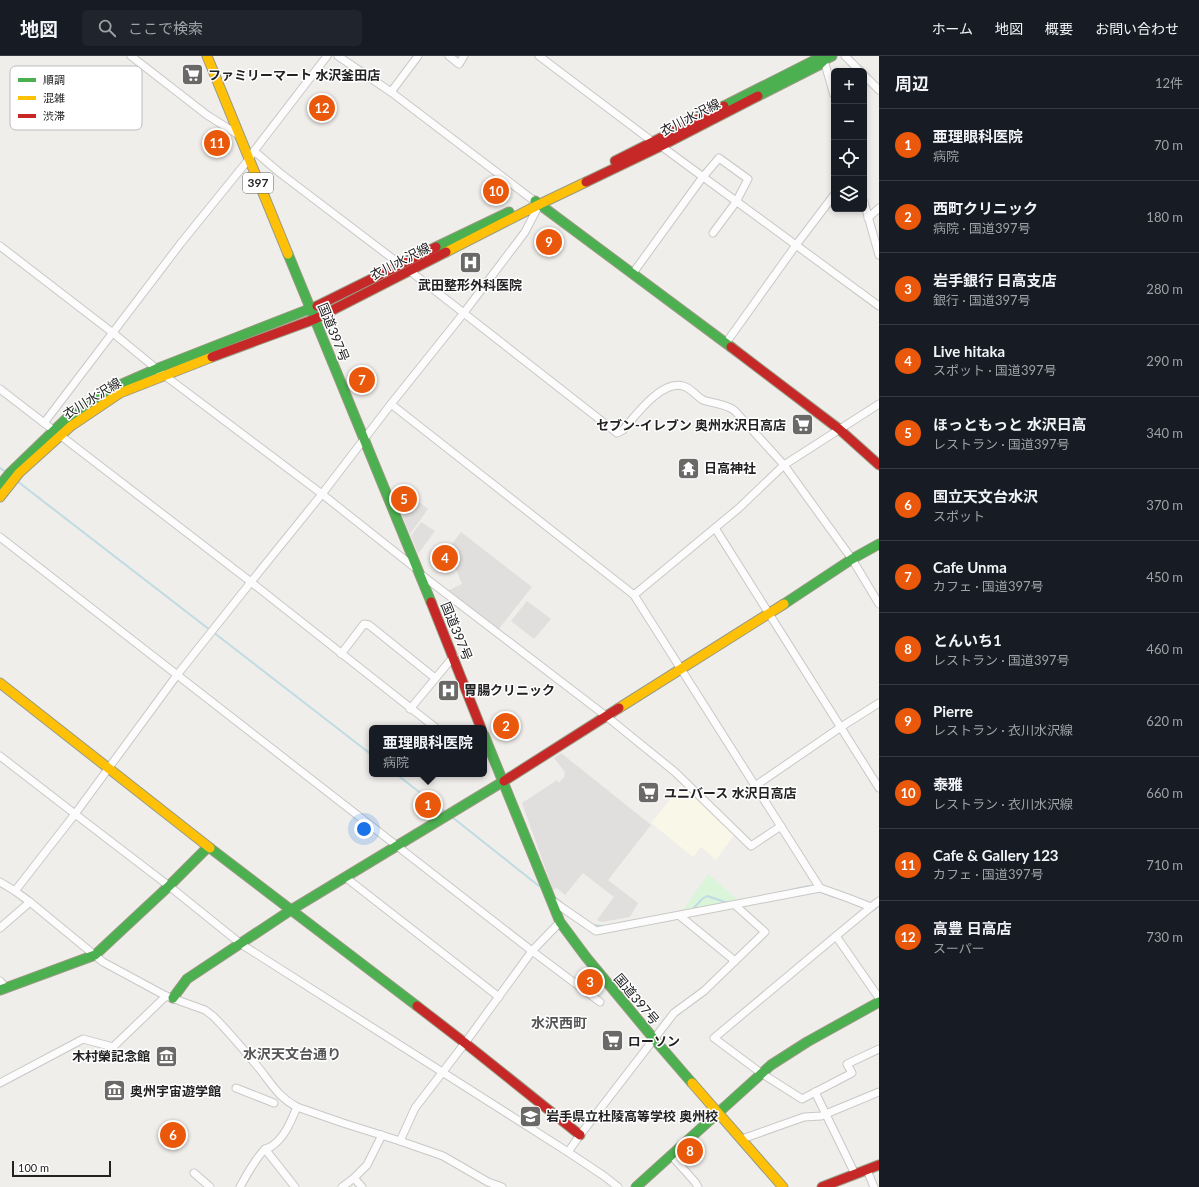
<!DOCTYPE html>
<html lang="ja">
<meta charset="utf-8">
<style>
:root{--surface:#171b24;--page:#20242c;--text:#f1f3f6;--muted:#9ea1a6;--line:#363941;--accent:#ea580c}
body{margin:0;font-family:Lato,"Noto Sans JP",sans-serif;background:var(--page);color:var(--text)}
.controls{position:absolute;right:12px;top:12px;display:grid;overflow:hidden;border-radius:6px;box-shadow:0 2px 6px #0003}
.controls button{width:36px;height:36px;display:grid;place-items:center;padding:0;border:0;border-bottom:1px solid var(--line);background:var(--surface);color:var(--text);font:20px sans-serif}
.scale{position:absolute;left:12px;bottom:10px;width:99px;box-sizing:border-box;padding-left:4px;border:2px solid #222;border-top:0;font-size:11px;line-height:14px;white-space:nowrap;color:#222;-webkit-text-stroke:3px #fff;paint-order:stroke}
.you{position:absolute;left:364px;top:773px;width:14px;height:14px;margin:-10px;border:3px solid #fff;border-radius:50%;background:#1a73e8;box-shadow:0 0 0 6px #1a73e833}
.badge{display:grid;place-items:center;width:26px;height:26px;border-radius:50%;background:var(--accent);color:#fff;font-size:13px;font-weight:700}
.pin{position:absolute;translate:-50% -50%;border:2px solid #fff;box-shadow:0 1px 4px #0006}
.popup{position:absolute;left:369px;top:669px;width:118px;height:52px;box-sizing:border-box;display:grid;place-content:center;border-radius:6px;background:var(--surface);filter:drop-shadow(0 1px 3px #0005);font-size:13px;white-space:nowrap;color:var(--muted)}
.popup b{font-size:15px;color:var(--text)}
.popup::after{content:'';position:absolute;left:50%;top:100%;margin-left:-8px;border:8px solid transparent;border-top-color:var(--surface)}
.list{margin:0;padding:0;list-style:none}
h2{display:flex;justify-content:space-between;align-items:center;height:52px;margin:0;padding:0 16px;font-size:17px}
h2 small{font-size:13px;font-weight:400;color:var(--muted)}
.list li{display:grid;grid-template-columns:26px 1fr auto;gap:12px;align-items:center;box-sizing:border-box;height:72px;padding:0 16px;border-top:1px solid var(--line)}
.list b{display:block;font-size:15px;white-space:nowrap}
.list p{margin:0;font-size:13px;white-space:nowrap;color:var(--muted)}
.list em{font-size:13px;font-style:normal;color:var(--muted)}
.icon{flex:none;width:22px;height:22px;fill:none;stroke:currentColor;stroke-width:2;stroke-linecap:round;stroke-linejoin:round}
.map{position:relative;flex:none;width:879px;height:1131px;overflow:hidden}
header{display:flex;align-items:center;gap:24px;box-sizing:border-box;height:56px;padding:0 20px;background:var(--surface);border-bottom:1px solid var(--line)}
header strong{font-size:19px}
nav{display:flex;gap:22px;margin-inline-start:auto;font-size:14px}
.search{width:280px;height:36px;background:var(--page);display:flex;align-items:center;gap:10px;box-sizing:border-box;padding:0 14px;border-radius:6px;color:var(--muted);font-size:15px}
main{display:flex}
aside{flex:1;background:var(--surface)}
.map>svg:first-child{display:block}
.education{fill:#f8f7e8}
.park{fill:#daf5da}
.parking{fill:#e0dfde}
.lines{fill:none;stroke-linecap:round;stroke-linejoin:round}
.stream{stroke:#bfdbe3;stroke-width:2}
.street-casing{stroke:#c9c8c7;stroke-width:9}
.fast-casing{stroke:#999a82;stroke-width:11}
.slow-casing{stroke:#999a82;stroke-width:11}
.jam-casing{stroke:#999a82;stroke-width:11}
.street{stroke:#fdfcfc;stroke-width:7}
.fast{stroke:#4caf50;stroke-width:9}
.slow{stroke:#ffc107;stroke-width:9}
.jam{stroke:#c62828;stroke-width:9}
.labels{text-anchor:middle;stroke-width:3;stroke-linejoin:round;paint-order:stroke}
.shield{fill:#fff;stroke:#646464;stroke-width:1}
.shield-label{font-size:12px;font-weight:bold;fill:#222}
.poi-label{font-size:13px;font-weight:bold;fill:#222;stroke:#fff;text-anchor:start}
.street-label{font-size:13px;fill:#222;stroke:#fff}
.neighbourhood-label{font-size:14px;font-weight:bold;fill:#555;stroke:#fff}
.key{fill:#fff;stroke:#bdbdbd;stroke-width:1}
.key-label{font-size:11px;fill:#222}
</style>
<header>
<strong>地図</strong>
<div class="search"><svg class="icon" aria-label="search" viewBox="0 0 24 24"><circle cx="10" cy="10" r="6"/><path d="M15 15l6 6"/></svg>ここで検索</div>
<nav><a>ホーム</a><a>地図</a><a>概要</a><a>お問い合わせ</a></nav>
</header>
<main>
<div class="map">
<svg width="879" height="1131" viewBox="0 0 879 1131">
<rect width="100%" height="100%" fill="#f0eeeb"/>
<path class="education" d="M683,727L735,778L716,804L701,791L693,801L651,767Z"/>
<path class="park" d="M708,818L738,844L683,854Z"/>
<g class="parking">
<path d="M410,439L428,453L410,478L399,452Z"/>
<path d="M421,466L435,475L418,498L411,480Z"/>
<path d="M461,476L532,531L498,574L447,535L462,528L448,493Z"/>
<path d="M527,545L551,563L534,583L511,565Z"/>
<path d="M561,697L651,769L608,824L638,847L630,861L602,866L597,864L614,841L583,817L565,839L557,832L553,834L522,747L557,724L559,727L564,721L565,716L554,702Z"/>
</g>
<g class="lines">
<g class="stream">
<path d="M0,412L6,416"/>
<path d="M17,425L210,574"/>
<path d="M213,576L372,699"/>
<path d="M396,718L445,756"/>
<path d="M452,761L539,830"/>
<path d="M791,834L808,830L812,832"/>
<path d="M818,835L834,841"/>
<path d="M556,842L568,852"/>
<path d="M692,854L702,843L707,840L728,847"/>
<path d="M870,854L872,855L879,850"/>
<path d="M593,869L602,870"/>
</g>
<defs>
<g id="street">
<path d="M131,0L207,59L237,78"/>
<path d="M338,0L391,36L533,144"/>
<path d="M449,0L459,8L464,0"/>
<path d="M539,0L653,86L661,90L879,250"/>
<path d="M845,0L860,15"/>
<path d="M823,1L834,39"/>
<path d="M864,19L879,34"/>
<path d="M391,36L418,0"/>
<path d="M254,95L280,117L401,209"/>
<path d="M864,146L879,199"/>
<path d="M868,162L879,152"/>
<path d="M0,190L113,277L164,319L322,438L414,511"/>
<path d="M410,215L617,377L623,374C635,360 661,324 683,330C691,332 696,340 703,344C714,348 725,347 735,355L784,409L852,503L879,548"/>
<path d="M633,217L702,122L719,102L748,123L736,146L713,177"/>
<path d="M726,287L796,189L834,139"/>
<path d="M0,333L251,526L436,672"/>
<path d="M391,348L634,539L820,832"/>
<path d="M44,367L181,187L249,103L254,95L327,0"/>
<path d="M715,472L879,732"/>
<path d="M0,481L532,895L560,866"/>
<path d="M423,520L606,660L675,716L751,790L781,770"/>
<path d="M634,539L739,452L784,409L879,348"/>
<path d="M341,598L364,568L369,569L435,622"/>
<path d="M410,653L454,600"/>
<path d="M0,700L75,758L169,830L241,888L568,1096L604,1120L618,1131"/>
<path d="M755,730L841,671L879,647"/>
<path d="M345,821L499,941"/>
<path d="M0,826L15,835L30,846L103,906L166,940L205,954L213,960C229,976 244,994 258,1011C271,1027 278,1041 297,1051L343,1067L400,1085L443,1100L488,1126L502,1131"/>
<path d="M15,835L75,758L177,619L251,526L322,438L391,348L463,258L525,176L539,149"/>
<path d="M554,846L596,875L820,832L848,842L871,851L879,845"/>
<path d="M735,849L765,876L735,905"/>
<path d="M0,872L30,846"/>
<path d="M836,880L871,851"/>
<path d="M0,925L6,932"/>
<path d="M879,942L836,880L714,982L761,1017L802,1043L852,1017L847,1008L879,993"/>
<path d="M0,1027L83,983L113,991L166,940"/>
<path d="M236,1032L274,1047"/>
<path d="M815,1036L855,1118"/>
<path d="M742,1083L804,1061L821,1060L879,1036"/>
<path d="M400,1085L415,1052L465,987L532,895L600,946"/>
<path d="M265,1093L295,1131"/>
<path d="M568,1096L580,1079L674,957L704,935L735,905L680,860"/>
<path d="M671,1099L695,1126L698,1131"/>
<path d="M867,1114L874,1131"/>
<path d="M194,1117L210,1131"/>
<path d="M354,1122L362,1131"/>
<path d="M240,1131C247,1118 254,1105 264,1094C266,1092 269,1092 272,1090C285,1081 291,1065 297,1051"/>
<path d="M342,1131L354,1122L367,1109L382,1079"/>
</g>
<g id="fast">
<path d="M758,40L819,9L824,4L832,0"/>
<path d="M724,50L817,3L824,4"/>
<path d="M535,145L731,291"/>
<path d="M436,191L509,156"/>
<path d="M288,198L431,546"/>
<path d="M0,429L10,417L66,363L115,331L156,313L317,250"/>
<path d="M784,548L852,503L879,488"/>
<path d="M484,679L560,866L586,901L654,983L692,1027"/>
<path d="M210,792L417,950"/>
<path d="M0,934L95,899L169,830L208,791"/>
<path d="M173,942L187,923L291,854L504,725"/>
<path d="M636,1131L771,1009L807,986L879,946"/>
</g>
<g id="slow">
<path d="M207,0L288,198"/>
<path d="M446,196L540,148L586,126"/>
<path d="M0,441L19,417L71,370L120,337L212,301"/>
<path d="M0,627L210,792"/>
<path d="M619,652L784,548"/>
<path d="M692,1027L783,1131"/>
</g>
<g id="jam">
<path d="M615,105L724,50"/>
<path d="M586,126L661,90L758,40"/>
<path d="M317,250L436,191"/>
<path d="M731,291L839,373L879,409"/>
<path d="M212,301L315,263L446,196"/>
<path d="M431,546L481,672"/>
<path d="M504,725L619,652"/>
<path d="M417,950L465,987L580,1079"/>
<path d="M822,1131L879,1109"/>
</g>
</defs>
<use href="#street" class="street-casing"/>
<use href="#fast" class="fast-casing"/>
<use href="#slow" class="slow-casing"/>
<use href="#jam" class="jam-casing"/>
<use href="#street" class="street"/>
<use href="#fast" class="fast"/>
<use href="#slow" class="slow"/>
<use href="#jam" class="jam"/>
</g>
<defs>
<symbol id="supermarket-square" viewBox="-11 -11 22 22"><rect x="-9" y="-9" width="18" height="18" rx="4" fill="#6a6968" stroke="#fff"/><path d="M-6-5.5h2.5l.6 2H6L4.5 2H-2.5L-4.4-4H-6ZM-1.5 3.2a1.3 1.3 0 1 0 .1 0ZM3 3.2a1.3 1.3 0 1 0 .1 0Z" fill="#fff"/></symbol>
<symbol id="hospital-square" viewBox="-11 -11 22 22"><rect x="-9" y="-9" width="18" height="18" rx="4" fill="#6a6968" stroke="#fff"/><path d="M-5-5h3v3.5h4V-5h3V5h-3V1.5h-4V5h-3Z" fill="#fff"/></symbol>
<symbol id="temple-square" viewBox="-11 -11 22 22"><rect x="-9" y="-9" width="18" height="18" rx="4" fill="#6a6968" stroke="#fff"/><path d="M0-6L5-2H3V0L6.5 2.5H4V6H1.5V3h-3V6H-4V2.5H-6.5L-3 0V-2H-5Z" fill="#fff"/></symbol>
<symbol id="museum-square" viewBox="-11 -11 22 22"><rect x="-9" y="-9" width="18" height="18" rx="4" fill="#6a6968" stroke="#fff"/><path d="M0-6L6-3V-2H-6V-3ZM-5-1h2V3h-2ZM-1-1h2V3h-2ZM3-1h2V3H3ZM-6 4H6V6H-6Z" fill="#fff"/></symbol>
<symbol id="school-square" viewBox="-11 -11 22 22"><rect x="-9" y="-9" width="18" height="18" rx="4" fill="#6a6968" stroke="#fff"/><path d="M0-5L7-2L0 1L-7-2ZM-4 1L0 2.5L4 1V4Q0 6-4 4Z" fill="#fff"/></symbol>
</defs>
<g fill-rule="evenodd">
<use href="#supermarket-square" x="180" y="6" width="25" height="25"/>
<use href="#hospital-square" x="458" y="194" width="25" height="25"/>
<use href="#supermarket-square" x="790" y="356" width="25" height="25"/>
<use href="#temple-square" x="676" y="400" width="25" height="25"/>
<use href="#hospital-square" x="436" y="622" width="25" height="25"/>
<use href="#supermarket-square" x="636" y="724" width="25" height="25"/>
<use href="#supermarket-square" x="600" y="972" width="25" height="25"/>
<use href="#museum-square" x="154" y="988" width="25" height="25"/>
<use href="#museum-square" x="102" y="1022" width="25" height="25"/>
<use href="#school-square" x="518" y="1048" width="25" height="25"/>
</g>
<g class="labels">
<rect class="shield" x="243" y="117" width="30" height="20" rx="3"/>
<g class="shield-label">
<text x="258" y="131">397</text>
</g>
<g class="poi-label">
<text x="208" y="24">ファミリーマート 水沢釜田店</text>
<text x="470" y="234" text-anchor="middle">武田整形外科医院</text>
<text x="786" y="374" text-anchor="end">セブン-イレブン 奥州水沢日高店</text>
<text x="704" y="417">日高神社</text>
<text x="464" y="639">胃腸クリニック</text>
<text x="664" y="742">ユニバース 水沢日高店</text>
<text x="628" y="990">ローソン</text>
<text x="150" y="1005" text-anchor="end">木村榮記念館</text>
<text x="130" y="1040">奥州宇宙遊学館</text>
<text x="546" y="1065">岩手県立杜陵高等学校 奥州校</text>
</g>
<g class="street-label">
<text transform="translate(690 61) rotate(-27)" y="5">衣川水沢線</text>
<text transform="translate(400 205) rotate(-27)" y="5">衣川水沢線</text>
<text transform="translate(334 276) rotate(68)" y="5">国道397号</text>
<text transform="translate(92 342) rotate(-32)" y="5">衣川水沢線</text>
<text transform="translate(457 575) rotate(68)" y="5">国道397号</text>
<text transform="translate(637 943) rotate(50)" y="5">国道397号</text>
</g>
<g class="neighbourhood-label">
<text x="559" y="972">水沢西町</text>
<text x="292" y="1003">水沢天文台通り</text>
</g>
</g>
<rect x="10" y="10" width="132" height="64" rx="6" class="key"/>
<rect x="18" y="22" width="18" height="4" fill="#4caf50"/>
<rect x="18" y="40" width="18" height="4" fill="#ffc107"/>
<rect x="18" y="58" width="18" height="4" fill="#c62828"/>
<g class="key-label">
<text x="43" y="28">順調</text>
<text x="43" y="46">混雑</text>
<text x="43" y="64">渋滞</text>
</g>
</svg>
<div class="controls">
<button>+</button>
<button>−</button>
<button><svg class="icon" aria-label="locate" viewBox="0 0 24 24"><circle cx="12" cy="12" r="6"/><path d="M12 2v4M12 18v4M2 12h4M18 12h4"/></svg></button>
<button><svg class="icon" aria-label="layers" viewBox="0 0 24 24"><path d="M12 4l9 5-9 5-9-5zM3 14l9 5 9-5"/></svg></button>
</div>
<div class="scale">100 m</div>
<div class="you"></div>
<div class="pin badge" style="left:428px;top:749px">1</div>
<div class="popup"><b>亜理眼科医院</b>病院</div>
<div class="pin badge" style="left:506px;top:670px">2</div>
<div class="pin badge" style="left:590px;top:926px">3</div>
<div class="pin badge" style="left:445px;top:502px">4</div>
<div class="pin badge" style="left:404px;top:443px">5</div>
<div class="pin badge" style="left:173px;top:1079px">6</div>
<div class="pin badge" style="left:362px;top:324px">7</div>
<div class="pin badge" style="left:690px;top:1095px">8</div>
<div class="pin badge" style="left:549px;top:186px">9</div>
<div class="pin badge" style="left:496px;top:135px">10</div>
<div class="pin badge" style="left:217px;top:87px">11</div>
<div class="pin badge" style="left:322px;top:52px">12</div>
</div>
<aside>
<h2>周辺<small>12件</small></h2>
<ul class="list">
<li><span class="badge">1</span><div><b>亜理眼科医院</b><p>病院</p></div><em>70 m</em></li>
<li><span class="badge">2</span><div><b>西町クリニック</b><p>病院 · 国道397号</p></div><em>180 m</em></li>
<li><span class="badge">3</span><div><b>岩手銀行 日高支店</b><p>銀行 · 国道397号</p></div><em>280 m</em></li>
<li><span class="badge">4</span><div><b>Live hitaka</b><p>スポット · 国道397号</p></div><em>290 m</em></li>
<li><span class="badge">5</span><div><b>ほっともっと 水沢日高</b><p>レストラン · 国道397号</p></div><em>340 m</em></li>
<li><span class="badge">6</span><div><b>国立天文台水沢</b><p>スポット</p></div><em>370 m</em></li>
<li><span class="badge">7</span><div><b>Cafe Unma</b><p>カフェ · 国道397号</p></div><em>450 m</em></li>
<li><span class="badge">8</span><div><b>とんいち1</b><p>レストラン · 国道397号</p></div><em>460 m</em></li>
<li><span class="badge">9</span><div><b>Pierre</b><p>レストラン · 衣川水沢線</p></div><em>620 m</em></li>
<li><span class="badge">10</span><div><b>泰雅</b><p>レストラン · 衣川水沢線</p></div><em>660 m</em></li>
<li><span class="badge">11</span><div><b>Cafe &amp; Gallery 123</b><p>カフェ · 国道397号</p></div><em>710 m</em></li>
<li><span class="badge">12</span><div><b>高豊 日高店</b><p>スーパー</p></div><em>730 m</em></li>
</ul>
</aside>
</main>
